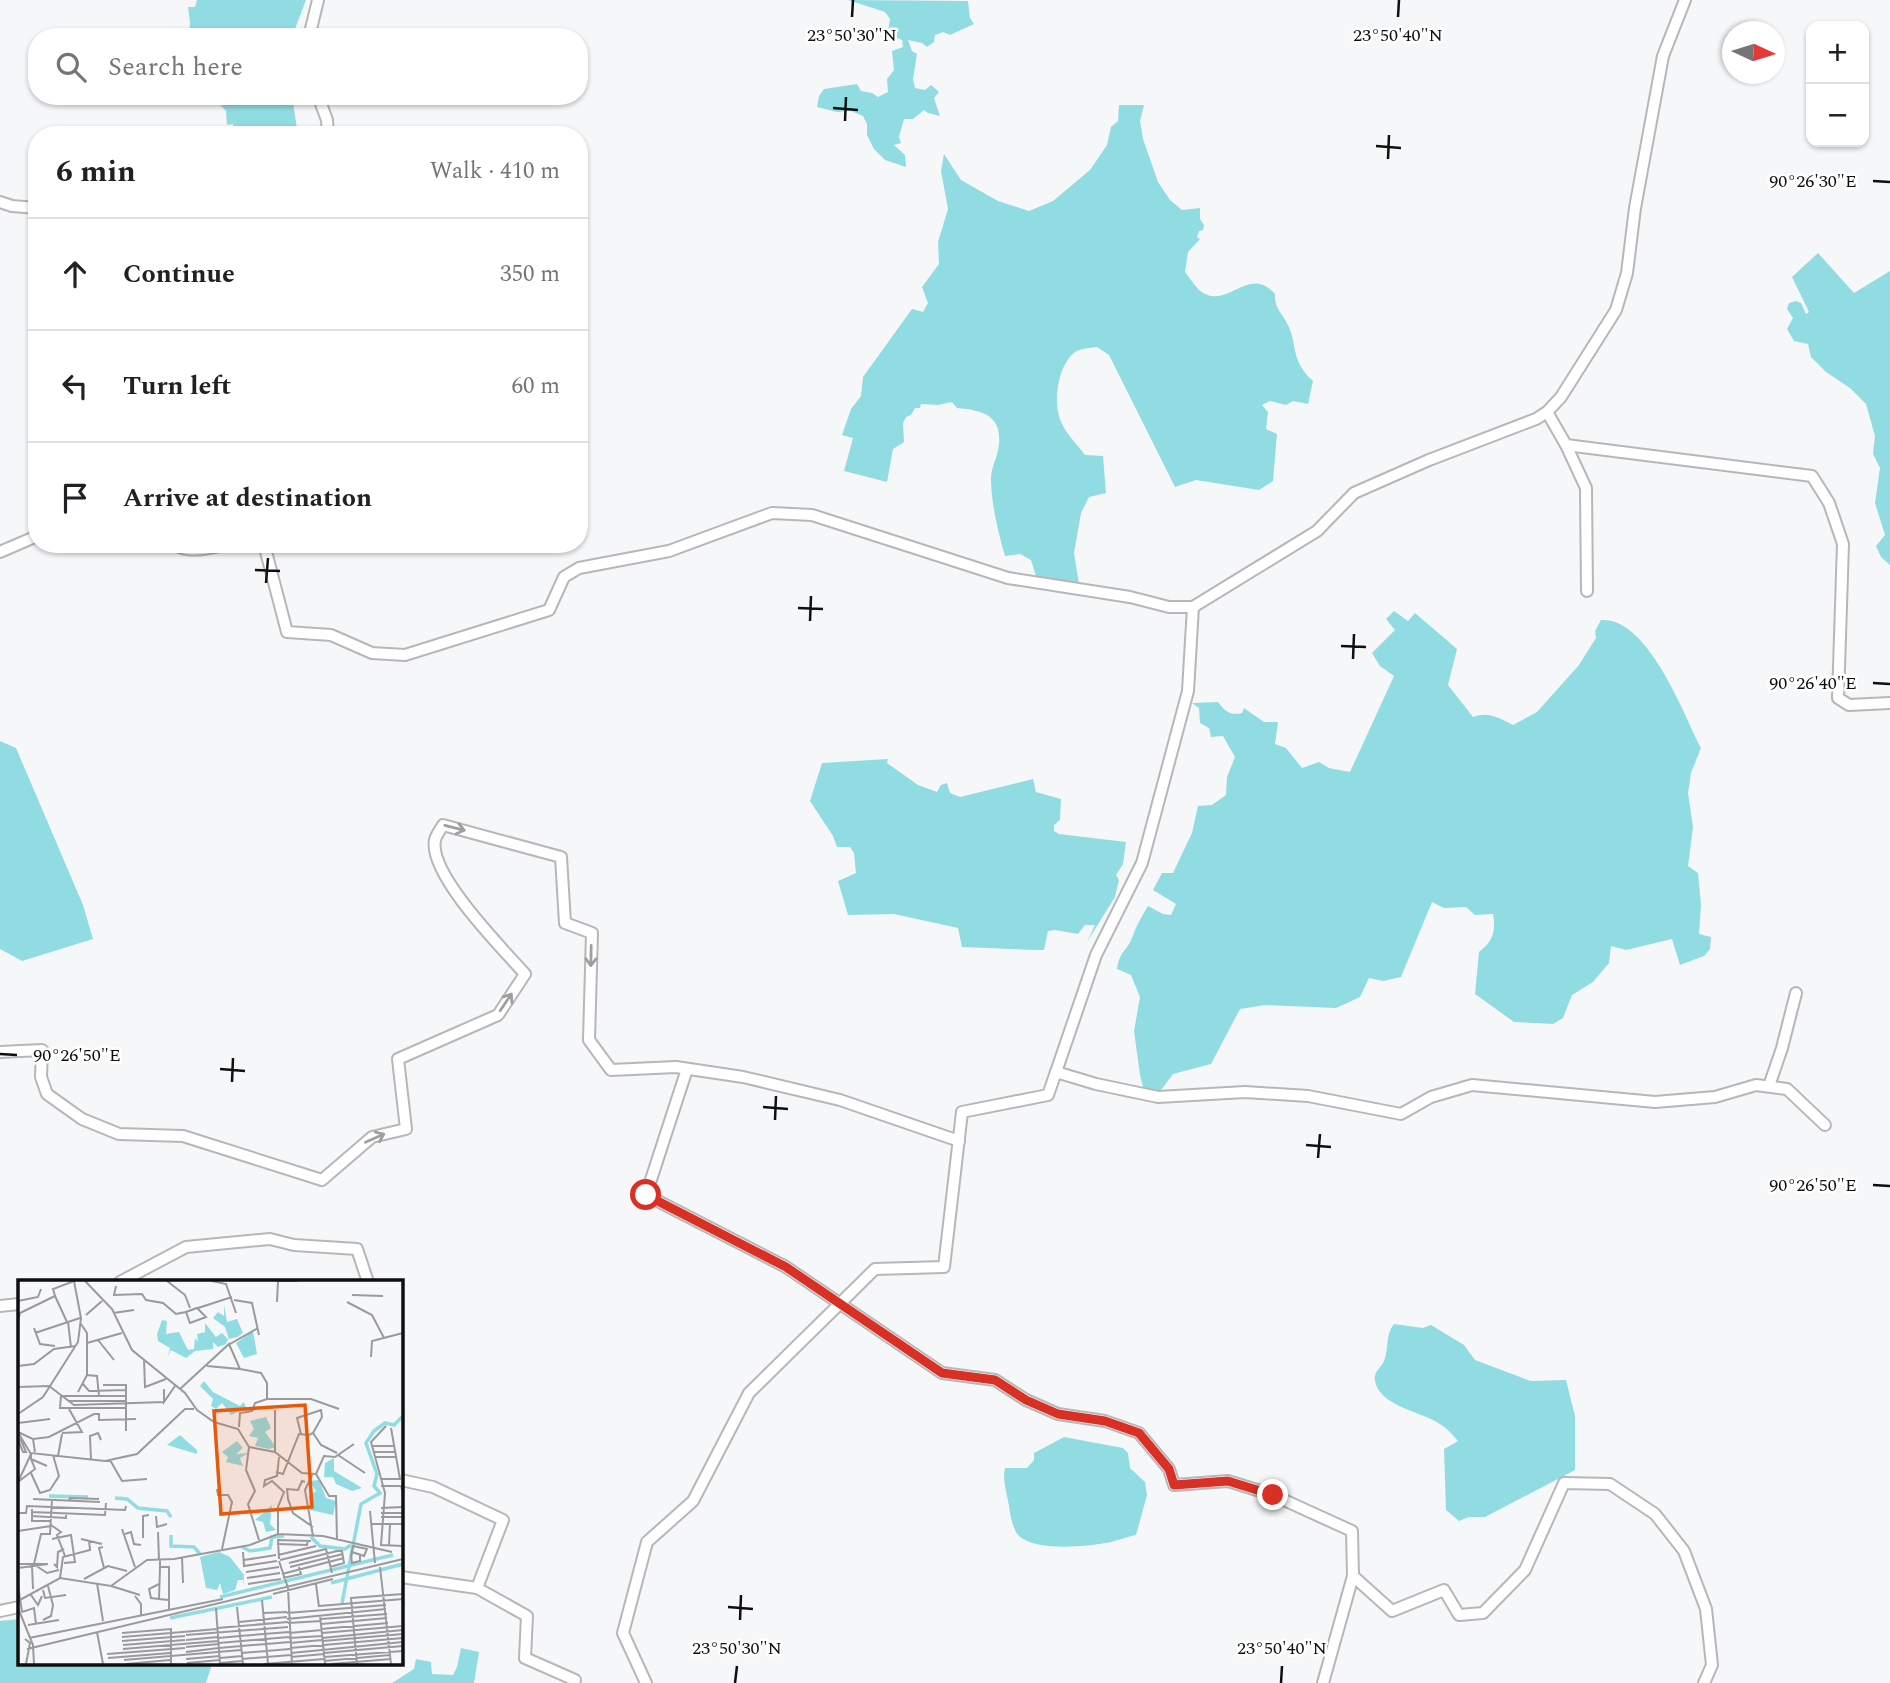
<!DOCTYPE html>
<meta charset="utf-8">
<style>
:root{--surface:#fff;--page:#f2f2f2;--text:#202124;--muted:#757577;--line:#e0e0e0}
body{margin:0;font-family:Spectral,serif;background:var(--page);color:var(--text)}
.controls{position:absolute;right:21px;top:21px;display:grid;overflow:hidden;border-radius:14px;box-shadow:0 2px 5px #0004}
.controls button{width:63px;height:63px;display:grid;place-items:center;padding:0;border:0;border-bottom:2px solid var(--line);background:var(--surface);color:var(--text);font:35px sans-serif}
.compass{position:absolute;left:1722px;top:21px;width:63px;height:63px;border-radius:50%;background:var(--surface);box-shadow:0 2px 5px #0004;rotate:94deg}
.stop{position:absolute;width:21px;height:21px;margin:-16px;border:5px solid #d93025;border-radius:50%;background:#fff}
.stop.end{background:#d93025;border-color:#fff;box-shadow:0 2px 7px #0008}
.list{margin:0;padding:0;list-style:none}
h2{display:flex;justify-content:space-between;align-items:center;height:91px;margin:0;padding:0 28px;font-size:30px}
h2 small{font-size:23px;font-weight:400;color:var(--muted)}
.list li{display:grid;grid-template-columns:46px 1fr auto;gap:21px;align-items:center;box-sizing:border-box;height:112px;padding:0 28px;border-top:2px solid var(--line)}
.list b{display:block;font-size:26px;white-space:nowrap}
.list em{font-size:23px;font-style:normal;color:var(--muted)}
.icon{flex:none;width:38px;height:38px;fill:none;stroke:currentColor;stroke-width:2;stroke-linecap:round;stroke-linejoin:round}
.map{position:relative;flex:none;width:1890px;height:1683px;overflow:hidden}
.search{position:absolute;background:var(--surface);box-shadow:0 2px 5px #0004;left:28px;top:28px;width:560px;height:77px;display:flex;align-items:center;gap:18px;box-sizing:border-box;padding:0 24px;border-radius:28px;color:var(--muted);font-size:26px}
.panel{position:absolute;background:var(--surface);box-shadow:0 2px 5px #0004;left:28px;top:126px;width:560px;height:427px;border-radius:28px}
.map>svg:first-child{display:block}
.water{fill:#91dce2}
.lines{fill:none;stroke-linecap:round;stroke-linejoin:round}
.minor-casing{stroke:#b7b7b9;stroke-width:14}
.minor{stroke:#fff;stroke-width:10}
.oneway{stroke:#9f9f9f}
.route{stroke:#d93025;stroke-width:9}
.ticks{fill:none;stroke:#0f0f10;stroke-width:2.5}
.inset-river{fill:none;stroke:#91dce2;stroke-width:3.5}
.inset-road{fill:none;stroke:#9a9a9c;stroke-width:2}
.view{fill:#e8590c;fill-opacity:0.15;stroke:#e8590c;stroke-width:3.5}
.inset-edge{fill:none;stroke:#0f0f10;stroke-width:3.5}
.ticks-label{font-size:18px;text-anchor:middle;fill:#0f0f10;stroke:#fff;stroke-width:5;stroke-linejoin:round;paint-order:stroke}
</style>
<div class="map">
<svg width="1890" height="1683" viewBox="0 0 1890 1683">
<rect width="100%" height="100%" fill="#f6f7f9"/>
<g class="water">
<path d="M197,0H306L292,37H189L190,23L188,7H195Z"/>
<path d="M848,0L968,1L970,18L974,24L950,35L943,32L935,35L934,42L927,47L922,43L908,40L912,51L917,54L913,79L915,88L925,90L931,85L939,92L934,98L940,116L928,113L924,110L913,119H904L899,137L901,143L894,145L905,155L906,167L885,160L874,149L867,135V124L863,116L851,111L837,112L817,107L819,96L824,89L857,84L861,91L872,93L878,97L888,92L887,79L894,70L892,51L903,47L902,40L892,36L888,31L890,19L885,12Z"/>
<path d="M212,96H292L298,135H235L233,124L227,125L226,111Z"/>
<path d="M1119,105H1144L1140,121L1143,139L1158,182L1170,200L1182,210L1200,208V219L1204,225L1203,230L1199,231L1197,237L1200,239L1188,252L1185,272C1190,278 1194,285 1199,290C1227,313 1248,263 1275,294C1274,308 1282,313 1288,325C1298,346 1290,360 1313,381L1308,404L1293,401L1286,405L1270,401L1262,405L1268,412L1266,429L1277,434L1273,481L1259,490L1196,480L1175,487L1109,355L1097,347C1090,348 1081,348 1075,352C1058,365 1053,400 1060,419C1064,432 1077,444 1085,455L1103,456L1106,493L1089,497L1081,513L1074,553L1079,584L1058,579L1052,582L1038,583L1031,560L1020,554L1005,556C998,531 992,508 991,481C990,469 998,457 999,444C1002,414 980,410 957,408L952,402L938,405L921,404L920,408H915L911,415L906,417L903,423L904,442L893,449L887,482L844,471L853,438L842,435L851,409L861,396L863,377L912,309L923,312L928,303L922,287L939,264L938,242L948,209L941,171L944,154L961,180L998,201L1029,211L1053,201L1090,170L1107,145L1111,127L1118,121Z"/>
<path d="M1818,253L1854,293L1890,271V565L1881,557L1876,546L1885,535L1875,503L1880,468L1873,454L1875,436L1866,404L1850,388L1826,372L1811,357L1808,344L1794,341L1787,329L1793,318L1787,309L1789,303L1796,301L1801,303L1806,314L1809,312L1792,277Z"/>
<path d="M1394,611L1408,621L1415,613L1457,649L1448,685L1473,717C1489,711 1499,718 1513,725L1537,712L1579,665L1596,638L1595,631L1601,620C1648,617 1683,713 1701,748L1691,773L1688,793L1693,827L1688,866L1698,873L1701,905L1699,934L1711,937L1710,949L1704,956L1680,965L1672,939L1626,950L1611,946L1609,963L1593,982L1572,995L1563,1018L1553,1024L1514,1022L1475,994L1479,952C1493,941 1496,932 1493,914L1475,915L1466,907L1444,908L1432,902L1401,977L1383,981L1369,978L1360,997L1336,1008L1265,1005L1240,1009L1211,1064L1173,1074L1158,1094L1144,1091L1140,1075L1134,1031L1140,997L1131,975L1117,969C1120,950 1127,951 1132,938C1136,926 1142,916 1148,906L1163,914L1171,915L1176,904L1153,890L1162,873H1173L1192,833L1198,806L1212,805L1226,795L1227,777L1235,757L1223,736L1211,737L1209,728L1200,723L1199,708L1192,703L1218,702C1225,711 1230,716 1242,713L1244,708L1264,722H1278L1275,744L1286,748L1302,768L1319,762L1329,768L1350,772L1394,676L1380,666L1372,653L1395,630L1386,619Z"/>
<path d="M0,741L16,748L83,905L93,939L22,961L0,949Z"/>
<path d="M888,759L887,763L918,785L937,792L941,785L947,783L950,793L960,797L1033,779L1036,792L1061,799L1060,820L1054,825V831L1059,834L1126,842L1123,864L1116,875L1119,880L1115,897L1087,942L1095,925H1085L1078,934L1055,930L1048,931L1044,950H1035L962,947L958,928L894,914L848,915L838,881L856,873L854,853L850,847H837L833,836L810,801L822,763Z"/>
<path d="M1394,1324L1423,1328L1431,1325L1464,1345L1475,1360L1531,1381L1566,1380L1575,1416V1470L1485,1517H1469L1459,1521L1446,1510L1444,1449L1458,1441C1451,1432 1443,1425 1433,1420C1415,1411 1379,1404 1375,1381C1373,1372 1381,1368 1384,1361C1389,1349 1385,1335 1394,1324Z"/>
<path d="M1064,1437L1123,1448L1128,1453L1130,1468L1145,1482L1147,1495L1136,1535C1125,1537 1115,1542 1105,1543C1085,1547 1035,1551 1019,1536C1013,1530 1010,1515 1009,1506C1007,1493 1002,1480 1005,1468H1027L1034,1460V1453Z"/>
<path d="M19,1619V1664H212L206,1683H0V1621Z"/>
<path d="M461,1648L479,1652L474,1683H392L414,1669L416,1659L431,1662L432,1674L453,1675L457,1667Z"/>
</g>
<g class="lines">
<defs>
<g id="minor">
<path d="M309,37L318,0"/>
<path d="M318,96L327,120L328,135"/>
<path d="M0,202L12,206L37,208"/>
<path d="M1547,412L1566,445L1586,488L1587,591"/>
<path d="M1566,445L1812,476L1829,503L1843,544L1838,698L1849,705L1890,703"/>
<path d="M174,544C189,555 212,547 230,544"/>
<path d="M264,544L287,632L331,635L372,653L405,655L549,610L564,577L579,568L669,551L772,513L812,515L1008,578L1130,597L1169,607H1193L1317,531L1354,493L1429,460L1536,419L1547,412L1561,397L1616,310L1627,273L1635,208L1663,56L1685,0"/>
<path d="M0,552L37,536"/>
<path d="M1193,607L1188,691L1142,863L1096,955L1056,1072L1096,1084L1158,1097L1245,1092L1308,1096L1401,1114L1431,1097L1472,1085L1655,1102L1715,1097L1756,1085L1787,1089L1825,1125"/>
<path d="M0,1052L42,1050L41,1077L47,1094L82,1119L119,1134L183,1136L322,1180L372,1137L406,1129L398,1059L498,1015L525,974C502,948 428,874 435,840C436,835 441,829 443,825L561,857L565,923L592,933L589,1040L611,1070L676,1067L743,1077L840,1100L959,1141"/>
<path d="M687,1069L646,1195L786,1267L942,1373L995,1380L1026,1400L1058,1414L1105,1421L1139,1433L1169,1469L1174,1485L1228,1481L1273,1495L1352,1531L1353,1576L1323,1683"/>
<path d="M1769,1086L1782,1048L1796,993"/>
<path d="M120,1282L186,1247L270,1239L294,1245L357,1249L368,1282"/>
<path d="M0,1306L19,1304"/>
<path d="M401,1480L433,1487L503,1520L477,1588"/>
<path d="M1353,1576L1392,1611L1444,1590L1459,1615L1483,1613L1525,1570L1564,1483L1610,1484L1655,1514L1684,1551L1706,1609L1712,1665L1704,1683"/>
<path d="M401,1577L477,1588L527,1616L525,1658L575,1680L574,1683"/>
<path d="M0,1611L19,1607"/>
<path d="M646,1683L623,1633L647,1542L693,1501L749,1393L875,1269L944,1267L962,1112L1048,1095L1056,1072"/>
</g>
</defs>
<use href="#minor" class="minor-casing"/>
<use href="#minor" class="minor"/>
</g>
<defs><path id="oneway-shaft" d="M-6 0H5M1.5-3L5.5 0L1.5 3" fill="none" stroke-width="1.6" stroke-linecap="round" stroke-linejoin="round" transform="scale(1.75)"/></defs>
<g class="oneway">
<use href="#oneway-shaft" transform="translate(455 828) rotate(14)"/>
<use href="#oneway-shaft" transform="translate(591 956) rotate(91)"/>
<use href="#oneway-shaft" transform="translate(506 1002) rotate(-56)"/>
<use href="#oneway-shaft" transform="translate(375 1138) rotate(-24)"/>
</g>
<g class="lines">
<path class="route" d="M646,1195L786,1267L942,1373L995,1380L1026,1400L1058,1414L1105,1421L1139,1433L1169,1469L1174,1485L1228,1481L1273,1495"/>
</g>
<path class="ticks" d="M852,17L853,0M1398,17L1399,0M833,108L858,110M845,121L846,97M1376,146L1401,148M1388,159L1389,135M1873,181L1890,182M255,570L280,571M266,583L268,558M798,608L823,609M810,621L811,596M1341,646L1366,647M1353,659L1354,634M1873,683L1890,684M0,1054L17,1055M220,1069L245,1071M232,1082L233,1058M763,1107L788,1109M775,1120L776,1096M1306,1145L1331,1147M1318,1158L1320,1134M1873,1185L1890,1186M728,1607L753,1609M740,1620L741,1595M735,1683L737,1666M1281,1683L1282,1666"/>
<g transform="translate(18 1280)">
<rect width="385" height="385" fill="#f6f7f9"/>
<path d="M206,25L209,42L219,39L225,53L219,57L211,59L207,47L195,38L200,32L206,36ZM144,40L149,41L148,54L161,52L170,70L176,69L177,58L180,62L179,54L187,52V43L198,57L204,53L210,59L208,64L200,67L195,62V69L177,71L168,78L153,70L150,77L152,68L140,61L139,54ZM235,51L239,74L226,78L218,63ZM186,101L195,112L222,126L226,122L228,128L213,135L204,123L198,129L193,126L195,119L182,106ZM248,137L253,148L247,152L258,167L251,169L237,166L240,158L231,156L236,149L232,141ZM162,155L179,170V174L149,165ZM219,161L225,168L218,174L231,173L222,178L225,186L208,182L210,177L204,172ZM316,178V191L344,208L334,211L318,204L315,197H306L307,183ZM301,200L308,218L318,221L315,235L292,230L291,216L298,211L291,201ZM254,225L252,244L258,250L248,252L245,242L237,240ZM201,272L212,277L226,295L225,306V300H220L217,310L205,314L202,303L199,310L188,308L182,277Z" fill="#91dce2"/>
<path class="inset-river" d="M31,216L70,217M97,218L109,219L120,228L149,231L153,237M153,255V266L176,267L182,274M293,257L302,266L327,269L333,265M224,267L232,271L252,268L254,257L266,256M313,303L385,284M202,317L375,275M324,323L343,224L362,213L356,206L359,194L348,163L356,151L367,143L376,145L385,136M152,338L254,317"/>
<path class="inset-road" d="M67,1L94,29L114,70L167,113L179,130L196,142L220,149L231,167L228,190L237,211L230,224L241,260M149,1L167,15L172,28M194,1L208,4L218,33M98,6L96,15L124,14L128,20L145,23L158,34L168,32L172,43L188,37L179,28L168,32M334,15L365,16M37,16L49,42M216,20L234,23L241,55M0,21L20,17L23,9M259,22L260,1H279M329,22L354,35L366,58M180,28L214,17M95,33L116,30M68,35L84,21M0,42L2,33L37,16M50,42L53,67M16,48L22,64L37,66M17,53L62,38M80,60L96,80M69,63L104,53M212,64L240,48M353,77L354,61L385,53M126,79L127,107L148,99M0,86L16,84L36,69L58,66M222,89L243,93L249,103V119M69,95L79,96L81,116M65,104L71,111L108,110M85,105H108V151M0,107L31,106L56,125L146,122M146,109V122L157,106M162,109L211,64L222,89L189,86M60,112L69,95V53L63,44M108,116H43L42,128H108M51,121H108M0,134L25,117L60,62L63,38L56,1L35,9L37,16M0,143L32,139M368,146L353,162L367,213L363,265L385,266M221,147L222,133L234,131L237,123L249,119H293L321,129M0,152L15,159L17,172M44,153L64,152L51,129M295,153L303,165L319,173M0,159L3,160L8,172H5L0,159M15,159L31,157L76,134H81V140L118,139M354,166H377M231,167L257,172V130M257,172L284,193L298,194L306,176L317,177L336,164M355,172H378M320,175L347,193M40,176L44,154M357,177H379M73,180L72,156L80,153L83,160M92,180L104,201L129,199M29,186L13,179V173L87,181L119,174L167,129H176M258,192L265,194L281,154L291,155L295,153L304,137L303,130L279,138L283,154M13,193L22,213L32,210L41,196L35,175M298,194L311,216H318L319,259M363,199H382L373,148M0,202L13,174L1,154M0,202L17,189L13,179M287,202L284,201L280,210L269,209L270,219L275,233L295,247M363,206H383L385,214M199,209L200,215H210L214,222L204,269M15,219L82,222M51,221L52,218L81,219M363,228L385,227M14,229V241H33M352,231L357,283M14,232L87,235L88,223M0,233H8L9,226L107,230L108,226M363,233H385M13,236L48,238V233M138,236L139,247L149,244M363,237H385M353,244H385M33,245L43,252L39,255L47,276M104,249L117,287M0,251L33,246M140,252L141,280M107,254L113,252L116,264L123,265M260,254V227L266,212L254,201L246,206L247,200L259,196L261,177M295,256L287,210L295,193M125,258V236L131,235M34,259L53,255L57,282L46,283M63,259L84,264M259,264L289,265L290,260M371,265L372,244M85,267L81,268L86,288M225,272L226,286L259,281M334,272L346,276L349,269L335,266L333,276L334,283L342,281V275M260,275L298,266M164,277L165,303M261,279L260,260L293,261M142,280V287H151V329M226,280L258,275M262,280L308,269L314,293M261,281L270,308L274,384M271,283L319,271M0,284H30L0,288M16,284L23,254H32L34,220M36,284L39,287L40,272L46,269M14,285L15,309M17,285L29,293L41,290M142,287L141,319L151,320M272,287L325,274M312,287L326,283L324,271H317M362,287L373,384M228,292L261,287M264,294L326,278M42,298L45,277L72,270L71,260M229,298L262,293M265,298L283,294L281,287M66,299L90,286L109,291M79,303L85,341M141,304L131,309L133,318L141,319M230,304L263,299M298,304L301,327M0,305L4,332M93,306L122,315M25,310L27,318L48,315M255,314L315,299M13,315L20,325L24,316M117,316L123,324V336M244,320L250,384M0,321L42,298L93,306L129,280L156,279L232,265L260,254L305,256L374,272M301,326L385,319M219,327L225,384M0,328L15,365L16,384M198,328L202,384M4,332L16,328L18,344M246,333L269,332M269,333L368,325M302,335L307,384M269,339L368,329M303,339L369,334M25,340L33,336L35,325L30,306M221,342L269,337M270,343L303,341M303,344L369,338M10,345L41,340M199,348L270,342M303,349L370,343M79,352L85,384M104,353L153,349V384M153,353L199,349M271,353L304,350M304,353L385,346M168,355L270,347M222,356L271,352M104,357L153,353M11,358L205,319M200,358L222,356M271,358L304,356M304,358L385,350M7,359L12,363L8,384M168,360L200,357M104,361L167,356M305,361L385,354M201,363L271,357M272,363L304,360M105,365L167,360M223,366L272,362M168,367L201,364M201,368L223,366M272,368L385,358M9,369L385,279M105,369L200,361M168,372L201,368M224,373L272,369M273,373L385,362M306,373L385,366M89,374L167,368M273,377L306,374M306,377L385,371M90,378L152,373M202,378L224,376M168,379L202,376M224,379L273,375M106,380L223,370M306,381L372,375M169,383L202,380M202,383L224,381M108,384L152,380M246,384L306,379M313,384L373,379M339,384L333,318L385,314"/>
<path class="view" d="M287,125L294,227L203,234L196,131Z"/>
<rect width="385" height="385" class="inset-edge"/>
</g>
<g class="ticks-label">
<text x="852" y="41">23°50'30"N</text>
<text x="1398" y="41">23°50'40"N</text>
<text x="1813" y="187">90°26'30"E</text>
<text x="1813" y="689">90°26'40"E</text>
<text x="77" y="1061">90°26'50"E</text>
<text x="1813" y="1191">90°26'50"E</text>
<text x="737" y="1654">23°50'30"N</text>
<text x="1282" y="1654">23°50'40"N</text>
</g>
</svg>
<div class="controls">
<button>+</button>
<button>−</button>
</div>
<svg class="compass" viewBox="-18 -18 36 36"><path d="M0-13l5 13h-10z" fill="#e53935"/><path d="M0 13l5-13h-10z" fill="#757577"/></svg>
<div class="stop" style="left:646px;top:1195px"></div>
<div class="stop end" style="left:1273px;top:1495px"></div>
<div class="search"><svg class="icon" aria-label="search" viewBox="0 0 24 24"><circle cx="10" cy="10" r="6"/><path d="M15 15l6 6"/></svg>Search here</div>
<section class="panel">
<h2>6 min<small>Walk · 410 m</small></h2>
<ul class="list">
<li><svg class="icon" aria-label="ahead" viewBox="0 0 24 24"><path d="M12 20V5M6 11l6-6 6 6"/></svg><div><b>Continue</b></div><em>350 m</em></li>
<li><svg class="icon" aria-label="left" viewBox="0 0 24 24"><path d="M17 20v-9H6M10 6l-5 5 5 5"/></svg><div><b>Turn left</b></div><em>60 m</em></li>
<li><svg class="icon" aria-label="arrive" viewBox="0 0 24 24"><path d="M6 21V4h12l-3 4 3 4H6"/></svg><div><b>Arrive at destination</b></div></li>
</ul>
</section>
</div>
